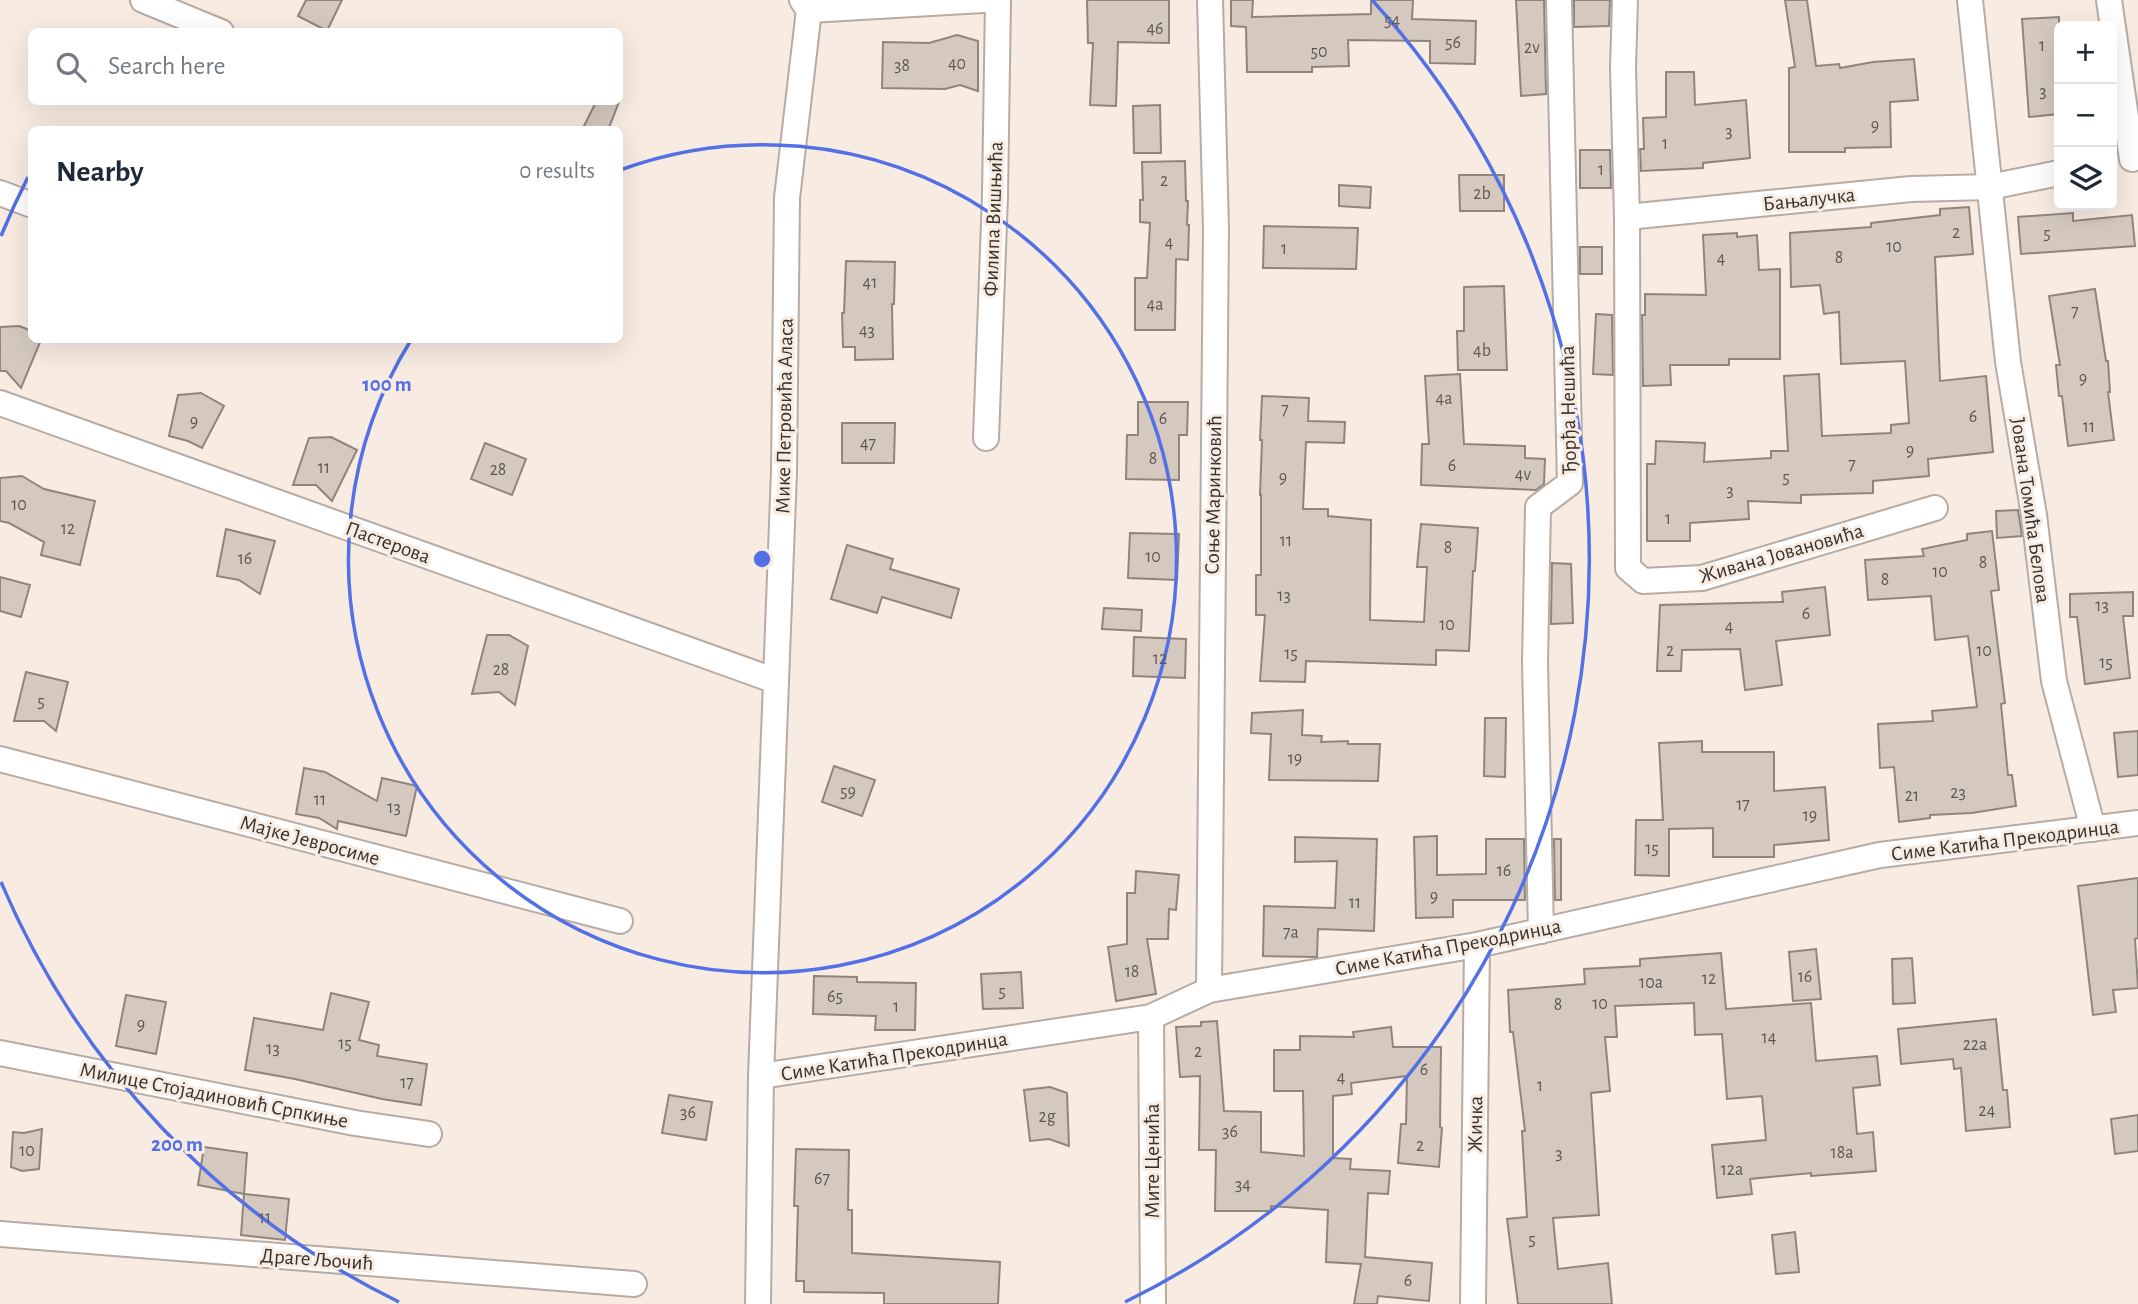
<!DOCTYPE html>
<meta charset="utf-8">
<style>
:root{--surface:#fff;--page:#f6f6f7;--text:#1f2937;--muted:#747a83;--line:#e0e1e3}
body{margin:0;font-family:"Alegreya Sans",sans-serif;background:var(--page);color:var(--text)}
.controls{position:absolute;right:21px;top:21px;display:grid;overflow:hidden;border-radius:10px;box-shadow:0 7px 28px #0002}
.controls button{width:63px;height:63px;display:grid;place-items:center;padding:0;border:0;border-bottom:2px solid var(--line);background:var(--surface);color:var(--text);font:35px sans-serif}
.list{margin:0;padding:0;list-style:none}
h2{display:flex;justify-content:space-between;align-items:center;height:91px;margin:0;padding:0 28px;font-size:30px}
h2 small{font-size:23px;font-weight:400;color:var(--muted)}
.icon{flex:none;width:38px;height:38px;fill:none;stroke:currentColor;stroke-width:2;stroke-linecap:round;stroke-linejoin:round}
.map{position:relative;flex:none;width:2138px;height:1304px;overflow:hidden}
.search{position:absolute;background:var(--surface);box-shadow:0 7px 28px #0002;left:28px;top:28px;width:595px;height:77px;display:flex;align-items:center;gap:18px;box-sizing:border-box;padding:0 24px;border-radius:10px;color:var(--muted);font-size:26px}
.panel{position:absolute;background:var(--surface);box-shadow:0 7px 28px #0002;left:28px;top:126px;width:595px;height:217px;border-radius:10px}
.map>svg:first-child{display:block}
.building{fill:#d5c9bf;stroke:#90857c;stroke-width:2}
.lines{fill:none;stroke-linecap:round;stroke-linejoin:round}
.minor-casing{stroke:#b7aba2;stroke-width:28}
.minor{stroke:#fff;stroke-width:24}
.ring{fill:none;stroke:#5370e5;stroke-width:3.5}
.labels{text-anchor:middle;stroke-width:6;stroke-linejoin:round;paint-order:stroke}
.number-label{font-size:18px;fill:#5e5852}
.street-label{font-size:21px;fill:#36322e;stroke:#f8ebe2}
.centre{fill:#5370e5;stroke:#f8ebe2;stroke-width:3.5}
.ring-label{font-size:21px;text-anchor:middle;font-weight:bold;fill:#5370e5;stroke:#f8ebe2;stroke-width:6;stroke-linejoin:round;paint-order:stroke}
</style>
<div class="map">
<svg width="2138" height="1304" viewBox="0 0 2138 1304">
<rect width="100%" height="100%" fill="#f8ebe2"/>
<g class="building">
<path d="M306,0H342L327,31L298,16Z"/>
<path d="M1087,0H1169V43L1118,42L1116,106L1090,105L1093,43H1088Z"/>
<path d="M1231,0H1253L1252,17L1371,14V0H1413L1412,19L1476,21L1475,64L1430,63V41L1348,40L1349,66L1312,67V72H1247L1246,27L1231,26Z"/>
<path d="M1516,0H1544L1546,94L1521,96Z"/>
<path d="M1574,0H1610L1609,26L1574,27Z"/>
<path d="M1785,0H1807L1816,66L1839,64L1840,68L1873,62L1914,59L1918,100L1890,102L1891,147L1845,148V152H1789V68L1795,67Z"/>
<path d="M2059,17V114L2029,117L2022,19Z"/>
<path d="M957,35L978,41V91L960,85L945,89L882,88L883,42L929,43Z"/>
<path d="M1666,72H1694L1695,105L1746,100L1750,158L1703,163V168L1641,171L1640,149H1644L1643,118L1666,117Z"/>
<path d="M596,102H619L608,130H582Z"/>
<path d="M1160,105L1161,153H1134L1133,106Z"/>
<path d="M1580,150H1610L1611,188H1580Z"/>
<path d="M1185,161L1186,201H1188L1187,225H1189L1188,260L1176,259L1175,330H1135V278H1147L1150,223L1140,222V200H1143L1142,162Z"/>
<path d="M1459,175H1504V211H1460Z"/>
<path d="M1339,185L1371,187L1370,208L1339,206Z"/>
<path d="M1969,207L1973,254L1935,257L1940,381L1986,376L1993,452L1928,459L1929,476L1873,481V493L1801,495V503L1748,501L1749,519L1690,523V541H1647V464H1655L1656,441L1705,443L1704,462L1771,458V451H1788L1784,376L1819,374L1822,436L1891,433V425L1909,423L1905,361L1841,364L1839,312L1824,314L1820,285L1791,287L1790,233L1871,227V223L1940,215V209Z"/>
<path d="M2073,213V221L2132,215L2135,246L2021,254L2018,217Z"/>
<path d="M1264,226L1358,228L1356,269L1263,268Z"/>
<path d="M1737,233V237L1757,235L1759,270L1780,269V359H1729V365H1670L1671,385L1643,386L1642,315H1645V294L1706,295L1703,235Z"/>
<rect x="1580" y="247" width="22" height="27"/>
<path d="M846,261L895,262L894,304H892L893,359L855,360V347H843L842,313H844Z"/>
<path d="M1504,286L1507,370H1458L1457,331H1464V287Z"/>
<path d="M2095,289L2106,361H2108L2110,392H2108L2114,440L2068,446L2062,396H2059L2056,365H2060L2049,296Z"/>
<path d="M1596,314L1612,315L1613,375L1593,374Z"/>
<path d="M19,326L32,331V340H41L21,388L6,371H0V327Z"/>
<path d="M1460,374L1464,444L1525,446V458L1545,459L1544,484L1536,490L1421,485L1422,444H1429L1425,376Z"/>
<path d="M201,393L224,406L202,448L188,441L169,436L178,395Z"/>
<path d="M1262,396L1309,398L1308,421L1345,422L1344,443L1306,442L1303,509H1328V516L1371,520L1370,620L1424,622L1427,567H1417L1421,524L1478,528L1475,571H1473L1469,651L1436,650V665L1306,661L1305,682L1260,681L1265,615H1256V575H1261V495H1260L1262,440H1260Z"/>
<path d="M1138,402H1188L1187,435H1179V480L1126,479L1127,435H1138Z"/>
<path d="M842,423H895L894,463H842Z"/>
<path d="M331,437L357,450L332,501L316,485H293L309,438Z"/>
<path d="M485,443L526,459L512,495L471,479Z"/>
<path d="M22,476L44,489L95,501L80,565L41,555L44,542L9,523L0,521V478Z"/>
<path d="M2018,510L2022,536L1997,538L1996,511Z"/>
<path d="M226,529L275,541L260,594L239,580L217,576Z"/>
<path d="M1992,531L1999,590L1991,591L2005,703L2001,704L2008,775H2012L2016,806L1972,813L1930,815V818L1899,822L1894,767L1880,768L1878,724L1933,721L1932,711L1977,707L1968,636L1935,640L1931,596L1868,600L1865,560L1924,556L1922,549L1967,540V534Z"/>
<path d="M1130,533L1179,534L1177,580L1128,578Z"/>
<path d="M847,545L893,559L890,569L959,589L951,618L882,597L877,613L831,599Z"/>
<path d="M1552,563L1571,564L1573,623L1551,624Z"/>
<path d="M0,577L30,585L21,617L0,611Z"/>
<path d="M1825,587L1830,635L1776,641L1782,685L1745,690L1740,649L1682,650L1681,671H1657L1660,605L1783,602L1782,592Z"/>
<path d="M2133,592V616H2123L2130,678L2085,684L2077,617H2070V594Z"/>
<path d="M1104,608L1142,610L1141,631L1102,629Z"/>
<path d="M487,635H509L528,646L515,705L499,692L472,694Z"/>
<path d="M1134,637L1186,639L1185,678L1133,676Z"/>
<path d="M26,672L68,682L56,731L44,721H14Z"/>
<path d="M1303,710L1302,735L1322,736L1321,742L1348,741V744H1380L1378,781L1269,780L1271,734L1251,733L1252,713Z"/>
<path d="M1485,718H1506L1505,777L1484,776Z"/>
<path d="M2138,731V775L2118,777L2114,733Z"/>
<path d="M1702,741V752H1774V791L1825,787L1829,840L1774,845V857H1713V828L1669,829V876L1635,875L1636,820H1663L1659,743Z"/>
<path d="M834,766L875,780L862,816L822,802Z"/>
<path d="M304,768L325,772L377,801L382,778L417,786L406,836L338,821L337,829L319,818L296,814Z"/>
<path d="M1437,836V875L1486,874V839H1524L1525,900H1453V917L1416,918L1414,837Z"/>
<path d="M1295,837L1377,839L1374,931L1318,929L1317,957L1263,956L1264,906L1335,908L1337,861L1295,862Z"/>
<path d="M1554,839H1561V900H1555Z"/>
<path d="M1136,871L1179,875L1176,910L1169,909L1168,939H1147L1156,994L1116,1001L1108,947L1127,944V893H1135Z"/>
<path d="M2138,878V938L2135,939L2138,988L2113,990L2116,1012L2093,1015L2078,886Z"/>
<path d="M1816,949L1821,999L1793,1001L1789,952Z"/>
<path d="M1721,953L1726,1009L1811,1003L1816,1061L1877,1056L1880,1085L1853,1088L1857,1134L1873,1132L1876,1171L1811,1176V1173L1750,1179L1752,1194L1717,1198L1712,1145L1766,1140L1762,1096L1727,1099L1722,1034L1695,1035L1694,1003L1615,1006L1617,1037H1605L1610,1091L1591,1093L1599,1215L1553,1218L1558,1269L1608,1263L1612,1304H1518L1507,1219L1527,1217L1522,1131H1525L1513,1032H1510L1508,990L1585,984L1584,969L1640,966V959Z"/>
<path d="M1912,958L1915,1003L1893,1004L1892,959Z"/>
<path d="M1021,972L1023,1008L983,1009L981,974Z"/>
<path d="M814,976L857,977V982L916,983L915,1030H875L876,1016L813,1014Z"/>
<path d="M331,993L369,1002L359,1040L379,1045L377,1056L427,1064L421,1105L382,1099L295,1079L245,1070L254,1018L323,1030Z"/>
<path d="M126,995L166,1002L156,1054L116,1046Z"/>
<path d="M1996,1019L2003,1090H2007L2010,1127L1966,1131L1961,1068L1954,1069L1953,1059L1901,1064L1898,1029Z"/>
<path d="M1217,1021L1224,1111L1261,1112V1152L1304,1156L1303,1091H1274V1050H1300V1036L1354,1037L1353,1032L1391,1027L1393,1047H1441L1440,1127L1442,1128L1439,1167L1398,1163L1401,1124H1406L1407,1076L1351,1083L1352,1094L1333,1096V1158L1351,1159L1350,1169L1390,1171L1388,1194L1368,1193L1365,1257L1432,1263L1429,1301L1378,1296L1377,1304H1354L1361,1264L1326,1262L1328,1210L1271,1206V1211H1215L1216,1150H1199L1200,1076L1180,1077L1176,1027L1201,1026V1022Z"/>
<path d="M1050,1087L1067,1093L1069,1146L1049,1139L1030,1141L1024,1090Z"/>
<path d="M669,1095L712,1102L706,1140L662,1133Z"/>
<path d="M2138,1115V1151L2115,1154L2111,1119Z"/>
<path d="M42,1129L39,1169L22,1171L11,1167L13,1132L24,1133Z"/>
<path d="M204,1147L247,1153L244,1194L198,1185Z"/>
<path d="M796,1149L849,1150L848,1210H852V1253L1000,1262L998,1304H884V1293L804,1292V1281H796L798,1206H794Z"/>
<path d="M244,1194L289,1199L285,1240L241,1235Z"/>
<path d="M1795,1232L1799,1272L1776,1274L1772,1235Z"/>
</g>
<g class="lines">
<defs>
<g id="minor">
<path d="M143,0L221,32"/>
<path d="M802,0L809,10L983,0"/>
<path d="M1625,0L1623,68L1627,217L1628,568L1643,581L1702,578L1935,508"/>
<path d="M1970,0L2008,362L2034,515L2054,681L2093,829"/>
<path d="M2109,0L2132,159"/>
<path d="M0,193L32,205"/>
<path d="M1627,217L1911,189L1990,187L2059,173"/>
<path d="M0,403L776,681"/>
<path d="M986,438L995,196L998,0"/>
<path d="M0,759L620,921"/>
<path d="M1541,931L1535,663L1538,507L1570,483L1559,0"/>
<path d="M1209,990L1216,230L1210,0"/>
<path d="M1151,1017L1153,1304"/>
<path d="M0,1053L355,1123L429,1134"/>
<path d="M761,1076L1151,1017L1209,990L1477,945L1880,855L2138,823"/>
<path d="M0,1234L634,1284"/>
<path d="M758,1304L761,1076L784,471L787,198L809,10"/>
<path d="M1473,1304L1477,945"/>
</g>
</defs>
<use href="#minor" class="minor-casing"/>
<use href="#minor" class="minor"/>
</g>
<g class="ring">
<path d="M620 170A414 414 0 1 1 411 340"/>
<path d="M399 1302A827 827 0 0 1 1 882M1 236A827 827 0 0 1 28 177M1372 0A827 827 0 0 1 1125 1302"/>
</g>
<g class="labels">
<g class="number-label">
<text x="1392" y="26">54</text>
<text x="1155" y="34">46</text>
<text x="1453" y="48">56</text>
<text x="2042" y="51">1</text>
<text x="1532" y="53">2v</text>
<text x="1319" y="57">50</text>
<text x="957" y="69">40</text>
<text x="902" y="71">38</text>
<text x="2043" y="97">3</text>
<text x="1875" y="131">9</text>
<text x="1729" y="137">3</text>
<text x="1665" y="149">1</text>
<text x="1601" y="175">1</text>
<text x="1164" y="186">2</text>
<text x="1482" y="199">2b</text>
<text x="1956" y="238">2</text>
<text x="2047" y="239">5</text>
<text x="1169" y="248">4</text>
<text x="1894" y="252">10</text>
<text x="1284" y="254">1</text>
<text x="1839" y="263">8</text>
<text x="1721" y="264">4</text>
<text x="870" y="288">41</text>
<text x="1155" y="310">4a</text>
<text x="2075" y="317">7</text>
<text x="867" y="336">43</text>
<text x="1482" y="356">4b</text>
<text x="2083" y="384">9</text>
<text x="1444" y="404">4a</text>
<text x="1285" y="415">7</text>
<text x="1973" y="422">6</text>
<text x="1163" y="424">6</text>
<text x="194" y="427">9</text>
<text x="2089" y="432">11</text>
<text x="868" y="449">47</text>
<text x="1910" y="456">9</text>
<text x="1153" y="464">8</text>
<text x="1852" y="470">7</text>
<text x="1452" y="471">6</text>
<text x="324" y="473">11</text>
<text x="498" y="475">28</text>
<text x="1523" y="480">4v</text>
<text x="1283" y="483">9</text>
<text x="1786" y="483">5</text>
<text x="1730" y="496">3</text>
<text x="19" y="510">10</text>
<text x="1668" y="524">1</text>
<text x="68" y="534">12</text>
<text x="1286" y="546">11</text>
<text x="1448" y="553">8</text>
<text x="1153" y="562">10</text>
<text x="245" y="564">16</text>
<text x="1983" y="568">8</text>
<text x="1940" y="577">10</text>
<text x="1885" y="585">8</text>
<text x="1284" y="601">13</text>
<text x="2102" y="611">13</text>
<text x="1806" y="619">6</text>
<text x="1447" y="630">10</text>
<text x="1729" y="632">4</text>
<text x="1670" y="656">2</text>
<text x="1984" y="656">10</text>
<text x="1291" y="659">15</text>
<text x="1160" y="664">12</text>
<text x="2106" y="668">15</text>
<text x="501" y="675">28</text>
<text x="41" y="707">5</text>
<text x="1295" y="764">19</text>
<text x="848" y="797">59</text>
<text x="1958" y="798">23</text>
<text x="1912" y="801">21</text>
<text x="320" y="805">11</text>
<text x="1743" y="810">17</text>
<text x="394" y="813">13</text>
<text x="1810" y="821">19</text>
<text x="1652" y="854">15</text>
<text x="1504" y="876">16</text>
<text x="1434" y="902">9</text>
<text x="1355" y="908">11</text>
<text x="1291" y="938">7a</text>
<text x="1132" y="977">18</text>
<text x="1805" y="982">16</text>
<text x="1709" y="984">12</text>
<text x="1651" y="988">10a</text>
<text x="1002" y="997">5</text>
<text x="835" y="1002">65</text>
<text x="1600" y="1009">10</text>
<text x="1558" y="1010">8</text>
<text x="896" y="1012">1</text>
<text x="141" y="1030">9</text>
<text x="1769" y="1043">14</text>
<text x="345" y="1049">15</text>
<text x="1975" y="1050">22a</text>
<text x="273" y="1054">13</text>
<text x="1198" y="1057">2</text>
<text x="1424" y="1075">6</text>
<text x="1341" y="1083">4</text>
<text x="407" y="1088">17</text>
<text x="1540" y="1091">1</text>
<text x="1987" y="1116">24</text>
<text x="688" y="1118">36</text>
<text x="1047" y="1122">2g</text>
<text x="1230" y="1137">36</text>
<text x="1420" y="1151">2</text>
<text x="27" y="1156">10</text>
<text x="1842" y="1158">18a</text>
<text x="1559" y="1159">3</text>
<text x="1732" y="1175">12a</text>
<text x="822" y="1184">67</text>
<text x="1243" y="1190">34</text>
<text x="265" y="1223">11</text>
<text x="1532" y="1245">5</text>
<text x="1408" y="1286">6</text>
</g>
<g class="street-label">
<text transform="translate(1809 199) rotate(-6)" y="7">Бањалучка</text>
<text transform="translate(993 219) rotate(-88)" y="7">Филипа Вишњића</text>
<text transform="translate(1568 410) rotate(-91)" y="7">Ђорђа Нешића</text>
<text transform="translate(784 416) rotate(-89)" y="7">Мике Петровића Аласа</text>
<text transform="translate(1213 495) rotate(-89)" y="7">Соње Маринковић</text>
<text transform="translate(2031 510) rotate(82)" y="7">Јована Томића Белова</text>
<text transform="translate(388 542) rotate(20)" y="7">Пастерова</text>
<text transform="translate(1781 553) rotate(-16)" y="7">Живана Јовановића</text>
<text transform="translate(310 840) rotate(15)" y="7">Мајке Јевросиме</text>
<text transform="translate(2005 840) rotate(-7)" y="7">Симе Катића Прекодринца</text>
<text transform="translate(1448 947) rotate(-11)" y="7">Симе Катића Прекодринца</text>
<text transform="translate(894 1056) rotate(-9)" y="7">Симе Катића Прекодринца</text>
<text transform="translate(214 1095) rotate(11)" y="7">Милице Стојадиновић Српкиње</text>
<text transform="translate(1475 1124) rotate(-89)" y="7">Жичка</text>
<text transform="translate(1152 1161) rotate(-90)" y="7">Мите Ценића</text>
<text transform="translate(317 1259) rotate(4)" y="7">Драге Љочић</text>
</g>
</g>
<circle cx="762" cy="559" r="10" class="centre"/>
<g class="ring-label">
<text x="387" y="391">100 m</text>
<text x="177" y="1151">200 m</text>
</g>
</svg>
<div class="controls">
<button>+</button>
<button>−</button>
<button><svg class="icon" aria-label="layers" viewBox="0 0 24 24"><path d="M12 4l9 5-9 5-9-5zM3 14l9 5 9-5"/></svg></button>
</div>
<div class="search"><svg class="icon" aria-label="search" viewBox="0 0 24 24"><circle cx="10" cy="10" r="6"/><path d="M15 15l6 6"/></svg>Search here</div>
<section class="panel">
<h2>Nearby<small>0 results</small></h2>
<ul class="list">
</ul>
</section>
</div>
